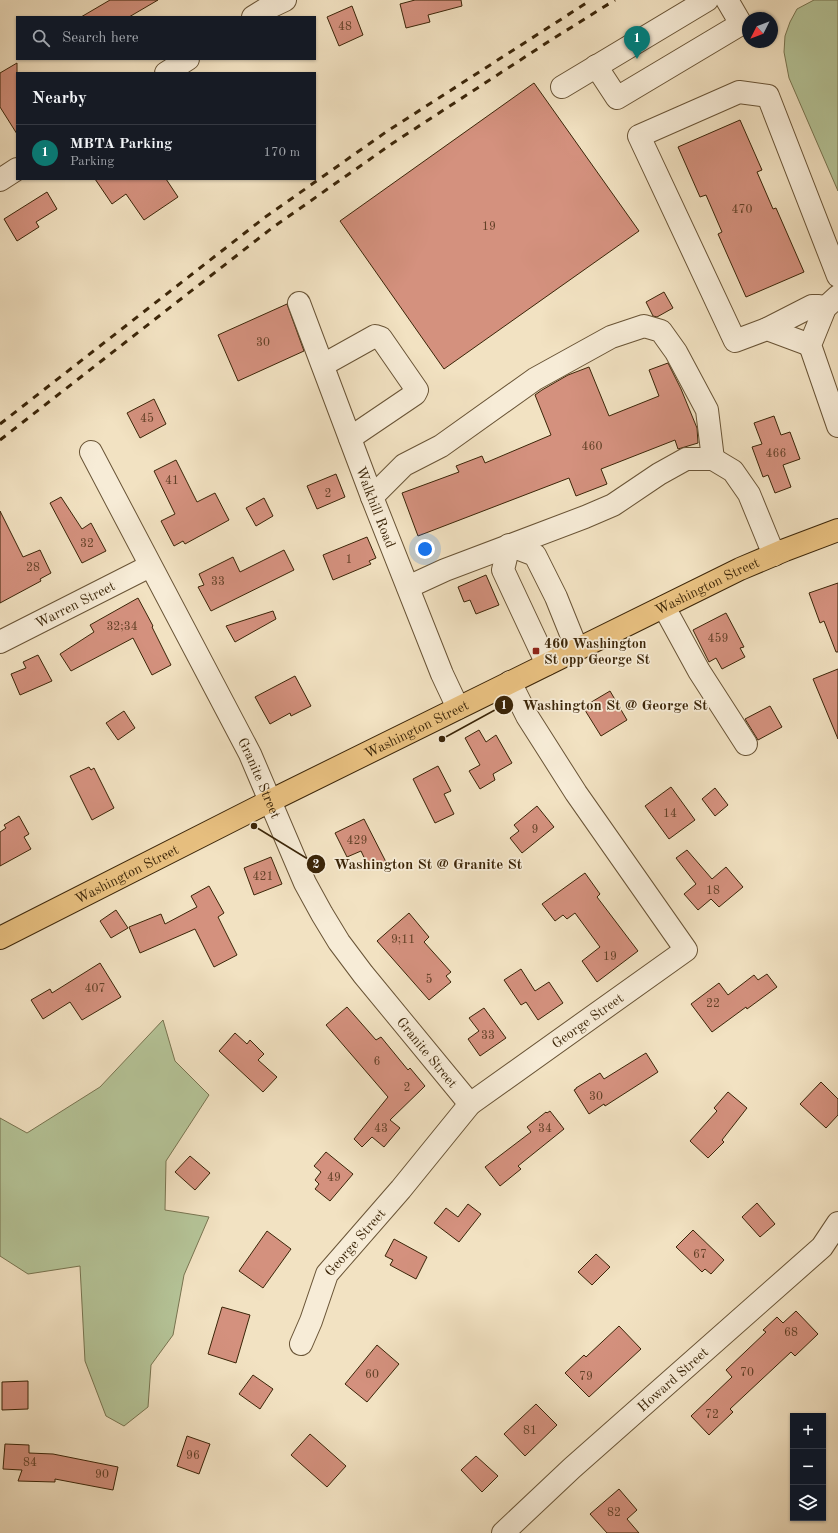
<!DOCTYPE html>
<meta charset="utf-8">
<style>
:root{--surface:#171b24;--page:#242831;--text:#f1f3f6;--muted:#9ea1a6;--line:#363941;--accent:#0f766e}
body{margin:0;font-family:"Old Standard TT",serif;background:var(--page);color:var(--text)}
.controls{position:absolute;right:12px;bottom:12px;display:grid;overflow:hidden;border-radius:0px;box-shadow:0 1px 3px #0004}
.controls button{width:36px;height:36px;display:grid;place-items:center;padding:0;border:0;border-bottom:1px solid var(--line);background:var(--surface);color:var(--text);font:20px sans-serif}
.compass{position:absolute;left:742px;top:12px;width:36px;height:36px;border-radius:50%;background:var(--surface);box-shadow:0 1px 3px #0004;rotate:228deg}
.you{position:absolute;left:425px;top:549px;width:14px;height:14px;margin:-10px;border:3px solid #fff;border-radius:50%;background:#1a73e8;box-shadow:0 0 0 6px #1a73e833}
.badge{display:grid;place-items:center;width:26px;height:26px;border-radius:50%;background:var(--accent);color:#fff;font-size:13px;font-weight:700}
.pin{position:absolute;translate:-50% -33px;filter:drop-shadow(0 1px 2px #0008)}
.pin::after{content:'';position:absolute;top:21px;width:14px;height:12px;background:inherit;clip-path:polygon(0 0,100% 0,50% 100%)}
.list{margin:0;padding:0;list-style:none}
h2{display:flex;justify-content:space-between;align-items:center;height:52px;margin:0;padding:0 16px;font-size:17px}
h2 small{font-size:13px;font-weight:400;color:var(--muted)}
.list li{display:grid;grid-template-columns:26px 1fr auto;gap:12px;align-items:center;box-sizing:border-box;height:56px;padding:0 16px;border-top:1px solid var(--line)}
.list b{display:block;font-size:15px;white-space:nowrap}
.list p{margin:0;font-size:13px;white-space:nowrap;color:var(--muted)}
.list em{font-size:13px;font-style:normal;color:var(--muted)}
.icon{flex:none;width:22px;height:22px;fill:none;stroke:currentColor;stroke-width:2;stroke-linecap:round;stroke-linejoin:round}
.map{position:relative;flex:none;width:838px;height:1533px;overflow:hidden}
.search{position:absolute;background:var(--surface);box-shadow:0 1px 3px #0004;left:16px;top:16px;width:300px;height:44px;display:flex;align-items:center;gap:10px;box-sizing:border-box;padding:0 14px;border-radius:0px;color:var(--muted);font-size:15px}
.panel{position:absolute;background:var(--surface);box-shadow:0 1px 3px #0004;left:16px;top:72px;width:300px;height:108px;border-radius:0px}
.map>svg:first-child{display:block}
.green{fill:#b5c498;stroke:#787450}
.building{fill:#d4917e;stroke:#3b2508}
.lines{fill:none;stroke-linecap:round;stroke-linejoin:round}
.minor-casing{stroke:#695436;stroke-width:24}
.major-casing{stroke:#3b2508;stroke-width:24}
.minor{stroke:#f7ecd7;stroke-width:22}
.major{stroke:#e9c181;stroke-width:22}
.rail{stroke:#3b2508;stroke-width:3;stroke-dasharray:7 7;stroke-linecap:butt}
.poi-dot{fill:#8f2418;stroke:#f7ecd7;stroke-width:1.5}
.labels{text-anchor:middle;stroke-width:3.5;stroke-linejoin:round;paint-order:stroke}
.number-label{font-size:12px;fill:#614026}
.street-label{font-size:14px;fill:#3b2508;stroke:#f7ecd7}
.poi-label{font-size:14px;font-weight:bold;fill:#3b2508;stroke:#f7ecd7;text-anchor:start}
.leader{fill:none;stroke:#3b2508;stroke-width:1.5}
.callout-dot{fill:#3b2508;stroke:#f7ecd7;stroke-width:1.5}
.mark-label{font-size:12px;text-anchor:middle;font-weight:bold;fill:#fff}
.callout-label{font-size:15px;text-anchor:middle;font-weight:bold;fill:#3b2508;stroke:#f7ecd7;stroke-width:3.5;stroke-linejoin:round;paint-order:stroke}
</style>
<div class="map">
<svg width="838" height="1533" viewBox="0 0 838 1533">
<rect width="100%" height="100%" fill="#f2e2c2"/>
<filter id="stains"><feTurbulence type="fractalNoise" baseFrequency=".005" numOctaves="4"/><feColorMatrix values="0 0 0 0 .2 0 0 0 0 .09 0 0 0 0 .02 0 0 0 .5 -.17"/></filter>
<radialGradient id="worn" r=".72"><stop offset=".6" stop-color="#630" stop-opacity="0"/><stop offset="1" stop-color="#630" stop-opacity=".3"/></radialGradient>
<g class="green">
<path d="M814,0H838V191L789,78L784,52L785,36L790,22L797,9Z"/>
<path d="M163,1020L175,1061L209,1095L166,1161L165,1210L209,1217L184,1275L173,1335L151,1365L148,1407L124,1426L106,1416L85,1361L80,1266L28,1274L0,1256V1118L27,1133L100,1087Z"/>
</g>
<g class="building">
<path d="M110,0H158L129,17H81Z"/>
<path d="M415,0H461L462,6L428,15L430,22L406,28L400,4Z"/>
<path d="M352,6L363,35L339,46L327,17Z"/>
<path d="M17,63V134L0,107V73Z"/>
<path d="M534,83L639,231L444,369L340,221Z"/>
<path d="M740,120L762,170L757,172L773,209L776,208L804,272L746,297L718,234L722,232L706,195L700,197L678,147Z"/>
<path d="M95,179H166L178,197L144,220L126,194L112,204Z"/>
<path d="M47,192L57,209L36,222L39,227L17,241L4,219Z"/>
<path d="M664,292L673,308L657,317L653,316L646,302Z"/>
<path d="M287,304L304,351L238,381L218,335Z"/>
<path d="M668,363L681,389L697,428L698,443L678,449L675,440L601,469L607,484L576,496L569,478L418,536L402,493L459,472L456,466L482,456L485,463L551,435L535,395L542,390L568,375L589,367L609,416L659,396L649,370Z"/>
<path d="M154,399L166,424L140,438L127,413Z"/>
<path d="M774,416L781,435L790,432L800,459L783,465L791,487L775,493L768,475L763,477L752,447L762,444L754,423Z"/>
<path d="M176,460L197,502L215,493L229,520L185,544L183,541L174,546L161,521L175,514L154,471Z"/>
<path d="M336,474L345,497L317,509L307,486Z"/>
<path d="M61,497L82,529L91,523L106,551L82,563L50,503Z"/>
<path d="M264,498L273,516L256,526L246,508Z"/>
<path d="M0,511L23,557L40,550L51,573L40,579L41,581L0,603Z"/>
<path d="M367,537L376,558L369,561L371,564L333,580L323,555Z"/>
<path d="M284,550L294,570L211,611L198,587L204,585L199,574L233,557L240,572Z"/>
<path d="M486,575L499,605L476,614L470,600L464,602L458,587Z"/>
<path d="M838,583V652H836L824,621L820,623L809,593Z"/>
<path d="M138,598L153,626L152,627L171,665L152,675L133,638L71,671L60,654L94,632L90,625Z"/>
<path d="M273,611L276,619L235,642L226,626Z"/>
<path d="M726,613L744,647L740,648L745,657L722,669L716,658L709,662L693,630Z"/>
<path d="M38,655L52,681L20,695L11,674L26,668L23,662Z"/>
<path d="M838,669V739L813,679Z"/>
<path d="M295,676L311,706L291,716L290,713L270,724L255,697Z"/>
<path d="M610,691L627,720L601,736L583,707Z"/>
<path d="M770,706L782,727L758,740L745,719Z"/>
<path d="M124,711L135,728L118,740L106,723Z"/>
<path d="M479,730L486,742L496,735L512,763L493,774L495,780L480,789L469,771L480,765L465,738Z"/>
<path d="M438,766L451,791L444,794L454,814L435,823L413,779Z"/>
<path d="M89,767L91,770L94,768L114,808L92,820L70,776Z"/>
<path d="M671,787L695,820L669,839L645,806Z"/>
<path d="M715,788L728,805L715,816L702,799Z"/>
<path d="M537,806L554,827L522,853L510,838L519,831L514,825Z"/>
<path d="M19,816L29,834L24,837L31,849L0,866V832L6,828L4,825Z"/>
<path d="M364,819L386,862L370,870L361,851L347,857L335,833Z"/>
<path d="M687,850L712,879L726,867L743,887L719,907L711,899L698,910L684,894L696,884L676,858Z"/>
<path d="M271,857L282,884L254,895L244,868Z"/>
<path d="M585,873L600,894L597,897L638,951L597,982L582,961L600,947L575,913L567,919L563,915L555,921L542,904Z"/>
<path d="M209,886L224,913L218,917L237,955L214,967L195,929L140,953L129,927L161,914L165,924L197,907L191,896Z"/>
<path d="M116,910L128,928L111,938L100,921Z"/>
<path d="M409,913L429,937L424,942L451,972L446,976L451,982L429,1000L377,941Z"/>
<path d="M100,963L121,997L82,1020L70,1002L43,1019L31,1000L50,989L52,993Z"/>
<path d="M521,969L535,991L549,982L563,1003L538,1020L526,1002L521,1005L504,980Z"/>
<path d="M767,974L777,987L747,1009L746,1007L712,1032L691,1004L719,983L728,995L754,975L758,980Z"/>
<path d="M347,1007L376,1040L381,1037L408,1070L410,1068L425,1086L390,1120L400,1128L384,1147L372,1137L362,1147L354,1139L388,1097L326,1025Z"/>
<path d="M484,1008L506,1038L480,1056L468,1039L479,1031L469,1018Z"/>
<path d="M235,1033L247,1044L250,1040L264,1054L258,1060L277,1077L263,1092L219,1051Z"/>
<path d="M646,1053L658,1072L605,1106L604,1104L589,1114L574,1090L576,1089V1088L600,1073L604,1079Z"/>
<path d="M821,1082L838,1099V1115L826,1128L800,1104Z"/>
<path d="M728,1092L747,1108L722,1140L724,1142L708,1158L690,1141L717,1111L714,1108Z"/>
<path d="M550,1111L564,1129L518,1166L521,1169L500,1186L485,1167L531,1132L527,1127L546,1112L547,1113Z"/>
<path d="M326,1152L353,1174L330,1201L315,1189L319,1184L315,1180L321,1172L314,1166Z"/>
<path d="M190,1156L210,1173L195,1190L175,1172Z"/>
<path d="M757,1203L775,1224L760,1237L742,1217Z"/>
<path d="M468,1204L481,1214L459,1242L434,1223L446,1208L458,1217Z"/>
<path d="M693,1230L724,1260L711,1274L705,1269L702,1272L676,1247Z"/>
<path d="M267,1231L291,1249L263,1288L239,1271Z"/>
<path d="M394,1239L427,1257L416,1279L390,1265L393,1260L385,1256Z"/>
<path d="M596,1254L610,1267L592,1285L578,1272Z"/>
<path d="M222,1307L250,1315L236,1363L208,1354Z"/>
<path d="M796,1311L818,1334L795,1356L791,1352L730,1409L733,1412L709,1435L691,1416L732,1377L726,1370L766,1332L763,1330L777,1317L783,1323Z"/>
<path d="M619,1326L641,1349L589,1397L565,1373L584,1355L586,1357Z"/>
<path d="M377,1345L399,1364L367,1402L345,1384Z"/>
<path d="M253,1375L273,1389L260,1409L239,1394Z"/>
<path d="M28,1381V1409L2,1410V1382Z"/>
<path d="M536,1404L557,1425L525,1456L504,1434Z"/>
<path d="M310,1434L346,1466L327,1487L291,1455Z"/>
<path d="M187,1436L210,1444L199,1474L177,1466Z"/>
<path d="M5,1444L29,1445V1453L53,1454L118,1467L113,1490L55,1479V1482L18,1481L22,1470L3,1469Z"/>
<path d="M476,1456L498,1476L482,1492L461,1470Z"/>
<path d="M619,1489L637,1510L627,1519L639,1533H607L590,1514Z"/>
</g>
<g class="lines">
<defs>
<g id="minor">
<path d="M253,17L266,9L285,0"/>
<path d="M596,66L617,98L741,24L727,0"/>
<path d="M166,73L188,59"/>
<path d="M562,87L707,0"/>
<path d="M0,180L17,169"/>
<path d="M838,296L825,308L810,345L838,426"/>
<path id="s1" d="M299,303L372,497L442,674L458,708"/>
<path d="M767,329L812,306H819L825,308"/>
<path d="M810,345L767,329L735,341L639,136L739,92L768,96L838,276"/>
<path d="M323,365L375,336L381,338L417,390L415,394L350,438"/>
<path id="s2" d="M91,452L250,754L305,883L322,914L339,942L363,974L470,1104"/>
<path d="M372,497L404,465L441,446L535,379L611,337L644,326L661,331L676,352L707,410L713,459"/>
<path d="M408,587L445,570L585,517L613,505L659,474L686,459H713L733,471L749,494L774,555"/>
<path d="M664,607L699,671L746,744"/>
<path id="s3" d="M0,642L150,566"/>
<path d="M547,664L503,570L509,545L535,555L556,597L577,649"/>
<path id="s4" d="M301,1344L311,1321L327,1274L401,1189L470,1104L686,950L576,793L527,716L510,682"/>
<path id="s5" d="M503,1533L572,1468L822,1247L838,1223"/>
</g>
<g id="major">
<path id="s6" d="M0,938L270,801L740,569L785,550L838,530"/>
</g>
</defs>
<use href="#minor" class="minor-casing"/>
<use href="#major" class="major-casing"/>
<use href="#minor" class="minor"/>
<use href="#major" class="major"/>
<g class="rail">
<path d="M0,424L264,218L386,132L591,0"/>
<path d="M0,440L272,228L393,143L551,40L615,0"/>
</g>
</g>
<rect class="poi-dot" x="532" y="647" width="8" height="8" rx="2"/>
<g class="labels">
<g class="number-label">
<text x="345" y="30">48</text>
<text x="742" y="213">470</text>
<text x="489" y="230">19</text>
<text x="263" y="346">30</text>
<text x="147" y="422">45</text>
<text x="592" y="450">460</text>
<text x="776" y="457">466</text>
<text x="172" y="484">41</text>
<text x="328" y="497">2</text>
<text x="87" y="547">32</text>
<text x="349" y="563">1</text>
<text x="33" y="571">28</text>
<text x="218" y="585">33</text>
<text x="122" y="630">32;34</text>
<text x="718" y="642">459</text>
<text x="670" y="817">14</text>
<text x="535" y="833">9</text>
<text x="357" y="844">429</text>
<text x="263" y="880">421</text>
<text x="713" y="894">18</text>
<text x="403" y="943">9;11</text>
<text x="610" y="960">19</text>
<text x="429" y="983">5</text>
<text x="95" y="992">407</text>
<text x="713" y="1007">22</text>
<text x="488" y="1039">33</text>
<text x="377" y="1065">6</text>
<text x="407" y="1091">2</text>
<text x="596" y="1100">30</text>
<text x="381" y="1132">43</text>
<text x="545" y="1132">34</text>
<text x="334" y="1181">49</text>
<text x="700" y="1258">67</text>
<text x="791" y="1336">68</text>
<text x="747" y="1376">70</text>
<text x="372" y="1378">60</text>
<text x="586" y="1380">79</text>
<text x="712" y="1418">72</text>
<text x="530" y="1434">81</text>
<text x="193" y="1459">96</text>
<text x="30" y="1466">84</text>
<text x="102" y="1478">90</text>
<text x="614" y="1516">82</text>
</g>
<g class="street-label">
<text dy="5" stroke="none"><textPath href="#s1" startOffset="218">Walkhill Road</textPath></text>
<text dy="5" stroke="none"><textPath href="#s6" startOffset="790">Washington Street</textPath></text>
<text dy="5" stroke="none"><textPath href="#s3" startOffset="84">Warren Street</textPath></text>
<text dy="5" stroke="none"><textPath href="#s6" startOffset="466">Washington Street</textPath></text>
<text dy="5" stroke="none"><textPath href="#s2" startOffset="367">Granite Street</textPath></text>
<text dy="5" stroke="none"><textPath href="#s6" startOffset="142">Washington Street</textPath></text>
<text dy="5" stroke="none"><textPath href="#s4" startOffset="441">George Street</textPath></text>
<text dy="5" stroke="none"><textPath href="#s2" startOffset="691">Granite Street</textPath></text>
<text dy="5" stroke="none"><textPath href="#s4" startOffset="117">George Street</textPath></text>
<text dy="5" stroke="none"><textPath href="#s5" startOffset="229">Howard Street</textPath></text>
</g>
<g class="poi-label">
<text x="544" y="648">460 Washington<tspan x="544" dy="16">St opp George St</tspan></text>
</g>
</g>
<path class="leader" d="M442 739L504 705M254 826L316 864"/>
<g class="callout-dot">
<circle cx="442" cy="739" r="4"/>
<circle cx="254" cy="826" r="4"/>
<circle cx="504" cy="705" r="10"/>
<circle cx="316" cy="864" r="10"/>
</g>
<g class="mark-label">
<text x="504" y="709">1</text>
<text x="316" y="868">2</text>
</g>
<g class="callout-label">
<text x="615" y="710">Washington St @ George St</text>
<text x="428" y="869">Washington St @ Granite St</text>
</g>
<rect width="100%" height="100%" filter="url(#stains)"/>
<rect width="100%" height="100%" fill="url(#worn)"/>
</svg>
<div class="controls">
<button>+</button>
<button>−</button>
<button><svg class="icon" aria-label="layers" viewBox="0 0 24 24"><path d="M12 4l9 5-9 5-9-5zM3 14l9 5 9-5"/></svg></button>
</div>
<svg class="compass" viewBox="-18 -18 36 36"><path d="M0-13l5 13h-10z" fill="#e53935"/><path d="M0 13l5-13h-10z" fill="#9ea1a6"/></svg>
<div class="you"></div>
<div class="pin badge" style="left:637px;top:59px">1</div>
<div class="search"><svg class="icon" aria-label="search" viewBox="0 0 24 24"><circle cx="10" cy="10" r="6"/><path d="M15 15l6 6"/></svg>Search here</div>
<section class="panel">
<h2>Nearby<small></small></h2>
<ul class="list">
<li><span class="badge">1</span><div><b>MBTA Parking</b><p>Parking</p></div><em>170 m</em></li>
</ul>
</section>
</div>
